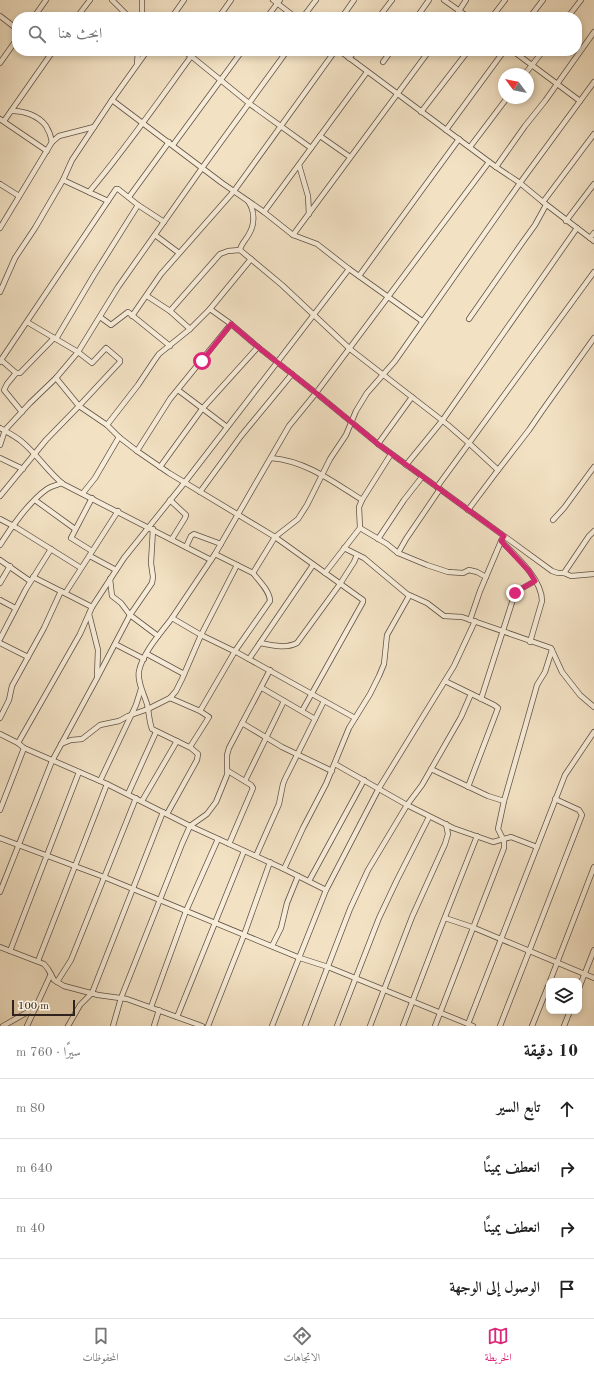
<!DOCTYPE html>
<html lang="ar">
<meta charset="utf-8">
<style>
:root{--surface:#fff;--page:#f6f6f6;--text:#222;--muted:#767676;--line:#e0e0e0;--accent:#db2777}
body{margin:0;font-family:"Old Standard TT",Amiri,serif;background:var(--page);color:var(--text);direction:rtl}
.controls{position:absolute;right:12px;bottom:12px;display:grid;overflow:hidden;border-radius:8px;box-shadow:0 2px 6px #0003}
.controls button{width:36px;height:36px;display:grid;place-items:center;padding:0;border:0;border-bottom:1px solid var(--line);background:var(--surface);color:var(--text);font:20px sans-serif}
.compass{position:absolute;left:498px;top:68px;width:36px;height:36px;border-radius:50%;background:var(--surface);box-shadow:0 2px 6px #0003;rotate:302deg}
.scale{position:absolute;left:12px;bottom:10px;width:63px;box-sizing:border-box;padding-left:4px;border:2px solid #30221c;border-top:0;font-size:11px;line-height:14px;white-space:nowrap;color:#30221c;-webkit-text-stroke:3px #f7ecd8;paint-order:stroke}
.stop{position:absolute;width:12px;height:12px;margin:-9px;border:3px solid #db2777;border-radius:50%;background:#fff}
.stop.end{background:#db2777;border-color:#fff;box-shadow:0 1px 4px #0008}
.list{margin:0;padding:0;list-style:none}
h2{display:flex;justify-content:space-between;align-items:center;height:52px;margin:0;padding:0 16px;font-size:17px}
h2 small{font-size:13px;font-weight:400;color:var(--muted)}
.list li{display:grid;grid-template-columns:26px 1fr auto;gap:12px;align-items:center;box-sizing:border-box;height:60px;padding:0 16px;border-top:1px solid var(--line)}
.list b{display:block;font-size:15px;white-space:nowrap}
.list em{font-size:13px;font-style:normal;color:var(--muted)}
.icon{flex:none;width:22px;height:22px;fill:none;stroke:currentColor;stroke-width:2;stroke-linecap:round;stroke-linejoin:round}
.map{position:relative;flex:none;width:594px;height:1026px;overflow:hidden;direction:ltr}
.search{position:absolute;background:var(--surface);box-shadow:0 2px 6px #0003;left:12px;right:12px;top:12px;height:44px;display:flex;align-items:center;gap:10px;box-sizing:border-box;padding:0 14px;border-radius:16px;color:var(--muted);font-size:15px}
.sheet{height:292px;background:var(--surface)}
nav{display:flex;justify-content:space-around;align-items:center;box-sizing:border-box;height:56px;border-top:1px solid var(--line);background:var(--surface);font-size:11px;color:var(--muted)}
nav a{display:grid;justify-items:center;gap:2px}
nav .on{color:var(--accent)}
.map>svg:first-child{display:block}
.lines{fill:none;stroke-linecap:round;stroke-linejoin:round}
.street-casing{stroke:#605246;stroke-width:6}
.street{stroke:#f7ecd8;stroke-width:4.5}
.route{stroke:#db2777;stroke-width:5}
</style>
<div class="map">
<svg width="594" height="1026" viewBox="0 0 594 1026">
<rect width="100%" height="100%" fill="#f2e1c3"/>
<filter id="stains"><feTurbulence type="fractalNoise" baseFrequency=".005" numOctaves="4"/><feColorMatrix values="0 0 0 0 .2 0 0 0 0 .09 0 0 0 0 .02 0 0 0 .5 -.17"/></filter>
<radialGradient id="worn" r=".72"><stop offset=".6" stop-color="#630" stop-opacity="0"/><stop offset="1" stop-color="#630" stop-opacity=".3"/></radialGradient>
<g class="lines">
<defs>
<g id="street">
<path d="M112,0L129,17"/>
<path d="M273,0L295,17"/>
<path d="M444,0L468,17"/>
<path d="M0,16L17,29"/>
<path d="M34,17L46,0"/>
<path d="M77,17L90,0"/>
<path d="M142,17V0"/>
<path d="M172,17L184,0"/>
<path d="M219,17L231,0"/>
<path d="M267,17L280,0"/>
<path d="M303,17L316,0"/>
<path d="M342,17L354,0"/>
<path d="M379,17L392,0"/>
<path d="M417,17L429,0"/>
<path d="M455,17L466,0"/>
<path d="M492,17L505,0"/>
<path d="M530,17L543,0"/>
<path d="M568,17L581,0"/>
<path d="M183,51L191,56L250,104L311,148"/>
<path d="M340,51L496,167L520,183L543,202L594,241"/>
<path d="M513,51L580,101"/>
<path d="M349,58L355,51"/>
<path d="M383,62L391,51"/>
<path d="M0,63L17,39"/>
<path d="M137,64L138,51"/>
<path d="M525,74L543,51"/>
<path d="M112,100L222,183L264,212L293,235L317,244L349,269L422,321"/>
<path d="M11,111C23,110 39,116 46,126C49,131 51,136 52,142"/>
<path d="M421,112L468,51"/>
<path d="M0,119L47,151"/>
<path d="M4,121L53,51"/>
<path d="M446,130L504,51"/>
<path d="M320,136L350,157"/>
<path d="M173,145L242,51"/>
<path d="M470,147L507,98"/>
<path d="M299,165L308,196L309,214"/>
<path d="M496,167L525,126L545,101L594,32"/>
<path d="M63,180L108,201"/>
<path d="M0,184L19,196"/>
<path d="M89,192C127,147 160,99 195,51"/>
<path d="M129,197L169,142"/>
<path d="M248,201C255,211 255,224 249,234C246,240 241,244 240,250L282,285L350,349L448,425L471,445L498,470"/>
<path d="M543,202L594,134"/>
<path d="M264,212L367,72"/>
<path d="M566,221L594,184"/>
<path d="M0,228L52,142L59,136L94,127"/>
<path d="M155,235L179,253"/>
<path d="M293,235L429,51"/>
<path d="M590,238L594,233"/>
<path d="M359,276L459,139"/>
<path d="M0,292L15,258L35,228L63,180L72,160L112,100L147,51"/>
<path d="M147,296L170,311L190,329"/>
<path d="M210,309L231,324L258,347L316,393L378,444L552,571L558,573H564L589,536L594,531"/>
<path d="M170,311L220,254L228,251L240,250"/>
<path d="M132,316L161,274L234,191L335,51"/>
<path d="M100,317L111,325L128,312L170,346"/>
<path d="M469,319L522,243L535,225L546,205"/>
<path d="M27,322L78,352L118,287L202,168L287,51"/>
<path d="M56,339L94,275L138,205"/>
<path d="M106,348L120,360V362L79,406L56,378L78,352L92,363Z"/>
<path d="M1,360L116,189H118L138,205L164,222"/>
<path d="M0,362L1,360L16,373H20L54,338"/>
<path d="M16,373L7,384L4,390L22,412"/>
<path d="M178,390L227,427"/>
<path d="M107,425L138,385L154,361L159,354L190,329L210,309L251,259"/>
<path d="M0,428C7,432 15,436 21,441C37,454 47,471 63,484L211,560"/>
<path d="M378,444L412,397"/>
<path d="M0,445L5,430L30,403L56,378"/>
<path d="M137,451L170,399L231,324"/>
<path d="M0,458L23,469"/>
<path d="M271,458C306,461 332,481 362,500"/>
<path d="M406,465L442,421L577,228"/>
<path d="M160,467L202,409L258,347"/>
<path d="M437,487L594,272"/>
<path d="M200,492L241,436L292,374"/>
<path d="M83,493L95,478L119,437"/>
<path d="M0,496L46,440L79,406L107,425L119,437L137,451L169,473L275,537L363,600V602L302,711"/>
<path d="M35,500L75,529"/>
<path d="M170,500L186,515L185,518L172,539"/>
<path d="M468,510L495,474L529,430L542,411L594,338"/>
<path d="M0,519L17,528L81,568"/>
<path d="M553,520L564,508L594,467"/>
<path d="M360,528L387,544L398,553L427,565L448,572L463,573L469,570L477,572L486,577"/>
<path d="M378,539L404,500L422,477"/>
<path d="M501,541C516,556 542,579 542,601L530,642"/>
<path d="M0,545C11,527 30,501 47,489C51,486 57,485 62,483"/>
<path d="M186,547L191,536L194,534L221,544"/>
<path d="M344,548L364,558L407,594L427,603L444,616L462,617L551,648L562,672L580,695L594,707"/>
<path d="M92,551L71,538L92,498"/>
<path d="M398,553L406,539L440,489"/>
<path d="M215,554L253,573L275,537L298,519L307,505L330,459L346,435L356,411L367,393L395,361L520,183L594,82"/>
<path d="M90,556L116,570"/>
<path d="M0,560L30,581"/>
<path d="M325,573L360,528L359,507L362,500L391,454"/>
<path d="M564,573L571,576L594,574"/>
<path d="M33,577L92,607"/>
<path d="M110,579L112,596L121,603L130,615L158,636"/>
<path d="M0,583L10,566"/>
<path d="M66,592L118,511"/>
<path d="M0,600L15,608"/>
<path d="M89,614L98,650L97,676"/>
<path d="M470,620L480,591L502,539"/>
<path d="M0,639L26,589L51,549"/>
<path d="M0,643L28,657"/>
<path d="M260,643C271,645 286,649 297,643L340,584L354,562L357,555"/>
<path d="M115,644L144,659"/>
<path d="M147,654L184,674"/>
<path d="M249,659L313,565"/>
<path d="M445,681L494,705L498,708L468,787"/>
<path d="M262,688L315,719"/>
<path d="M170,698L200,711L209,717L190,747"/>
<path d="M481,699L515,593L519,590L535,581"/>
<path d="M200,711L235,651L270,601C270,591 259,581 253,573"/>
<path d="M0,718L9,700L12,686L44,628L61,591"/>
<path d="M355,718L238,653L201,635L172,618L215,554L289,426L316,393L489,162"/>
<path d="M242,723L282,747L332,771"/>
<path d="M0,734L18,743L24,748L107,784L190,826L284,869L326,890"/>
<path d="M18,743L80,634L92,607L124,558L185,482L349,269"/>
<path d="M61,744L71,740L82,739L100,725L119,721L128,716L148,709L170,698L176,691L182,679L201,635L237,565"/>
<path d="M335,764L407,805L453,828L493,842L511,837L537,847"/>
<path d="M431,769L488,796L504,801"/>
<path d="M228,771L251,785L253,788L229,844"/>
<path d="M100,781L136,705L141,689"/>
<path d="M245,781L284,701"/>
<path d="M128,794L156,732"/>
<path d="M142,801L177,741"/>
<path d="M0,810L24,748"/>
<path d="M167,814L197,760L198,754L191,748L152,729C149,721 149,712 147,704C144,694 137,682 139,671C143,652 161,633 172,618"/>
<path d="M0,838L104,877L300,958L328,967L473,1026"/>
<path d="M256,856L279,804L283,784L285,779L324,701"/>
<path d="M284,869L303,828L326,784L349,728L370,694L379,676L384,664L387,635L409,596"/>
<path d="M309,881L364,780"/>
<path d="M0,892L52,761L96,680L130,615L152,583L153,577L151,563L153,529"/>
<path d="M445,918L472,927L594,978"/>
<path d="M272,946L281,928L287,903L298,876"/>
<path d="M0,947L44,964L48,969L54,980L64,986L98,995L127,999L202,1026"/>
<path d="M10,951L79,772"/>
<path d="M38,961L107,784"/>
<path d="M550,981L594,867"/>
<path d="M57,982L71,960L136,798"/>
<path d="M579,988L594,950"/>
<path d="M151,1007L186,911L218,839"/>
<path d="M177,1017L244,851"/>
<path d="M468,1024L565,775L594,732"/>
<path d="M3,1026L35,1008"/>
<path d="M27,1026L51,974"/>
<path d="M68,1026L80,1005L92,993L163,812"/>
<path d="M113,1026L121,998L182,844L190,826L207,814L216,802L227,775V755L229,748L270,670"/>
<path d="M154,1026L159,1010"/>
<path d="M208,1026L244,935L270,862"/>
<path d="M272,1026L326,890L379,788L454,666L475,621"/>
<path d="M305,1026L350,909L368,870L407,805L422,785L461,717L471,694"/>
<path d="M337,1026L379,918L397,880L429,817"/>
<path d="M370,1026L412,917L445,844L448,834L446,824"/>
<path d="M403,1026L439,932L477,836"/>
<path d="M435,1026L504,848V841L498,829L504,801L526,724L537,685L545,672L552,650"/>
<path d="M500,1026L582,815L579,810L555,799"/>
<path d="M532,1026L549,984"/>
<path d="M564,1026L570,1011"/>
</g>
</defs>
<use href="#street" class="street-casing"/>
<use href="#street" class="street"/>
</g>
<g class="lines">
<path class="route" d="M202,361L231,324L258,347L316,393L378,444L504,536L501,541L529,571L535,581L519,590L515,593"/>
</g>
<rect width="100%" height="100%" filter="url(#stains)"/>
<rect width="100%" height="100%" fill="url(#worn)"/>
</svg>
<div class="controls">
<button><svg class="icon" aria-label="layers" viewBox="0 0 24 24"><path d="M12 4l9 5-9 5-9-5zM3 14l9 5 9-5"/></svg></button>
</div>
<svg class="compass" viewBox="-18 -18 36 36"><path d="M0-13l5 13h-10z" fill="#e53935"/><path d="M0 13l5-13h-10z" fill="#767676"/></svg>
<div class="scale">100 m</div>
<div class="stop" style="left:202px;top:361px"></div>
<div class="stop end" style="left:515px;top:593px"></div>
<div class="search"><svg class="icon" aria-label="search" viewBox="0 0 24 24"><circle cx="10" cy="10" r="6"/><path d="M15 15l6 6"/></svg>ابحث هنا</div>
</div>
<section class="sheet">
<h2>10 دقيقة<small>سيرًا · 760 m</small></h2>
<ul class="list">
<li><svg class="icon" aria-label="ahead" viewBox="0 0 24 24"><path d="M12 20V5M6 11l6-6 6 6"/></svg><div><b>تابع السير</b></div><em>80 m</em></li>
<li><svg class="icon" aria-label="right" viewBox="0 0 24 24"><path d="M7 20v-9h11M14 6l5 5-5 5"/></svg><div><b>انعطف يمينًا</b></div><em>640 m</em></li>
<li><svg class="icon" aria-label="right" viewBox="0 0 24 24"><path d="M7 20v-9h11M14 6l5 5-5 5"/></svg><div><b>انعطف يمينًا</b></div><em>40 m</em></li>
<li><svg class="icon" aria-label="arrive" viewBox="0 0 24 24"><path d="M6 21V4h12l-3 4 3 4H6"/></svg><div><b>الوصول إلى الوجهة</b></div></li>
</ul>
</section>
<nav>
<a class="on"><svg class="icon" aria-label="map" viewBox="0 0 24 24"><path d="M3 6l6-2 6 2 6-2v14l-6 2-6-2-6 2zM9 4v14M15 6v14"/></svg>الخريطة</a>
<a><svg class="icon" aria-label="directions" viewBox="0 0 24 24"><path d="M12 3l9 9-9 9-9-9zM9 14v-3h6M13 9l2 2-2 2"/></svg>الاتجاهات</a>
<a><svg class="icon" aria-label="saved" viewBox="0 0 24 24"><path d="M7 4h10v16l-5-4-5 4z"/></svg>المحفوظات</a>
</nav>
